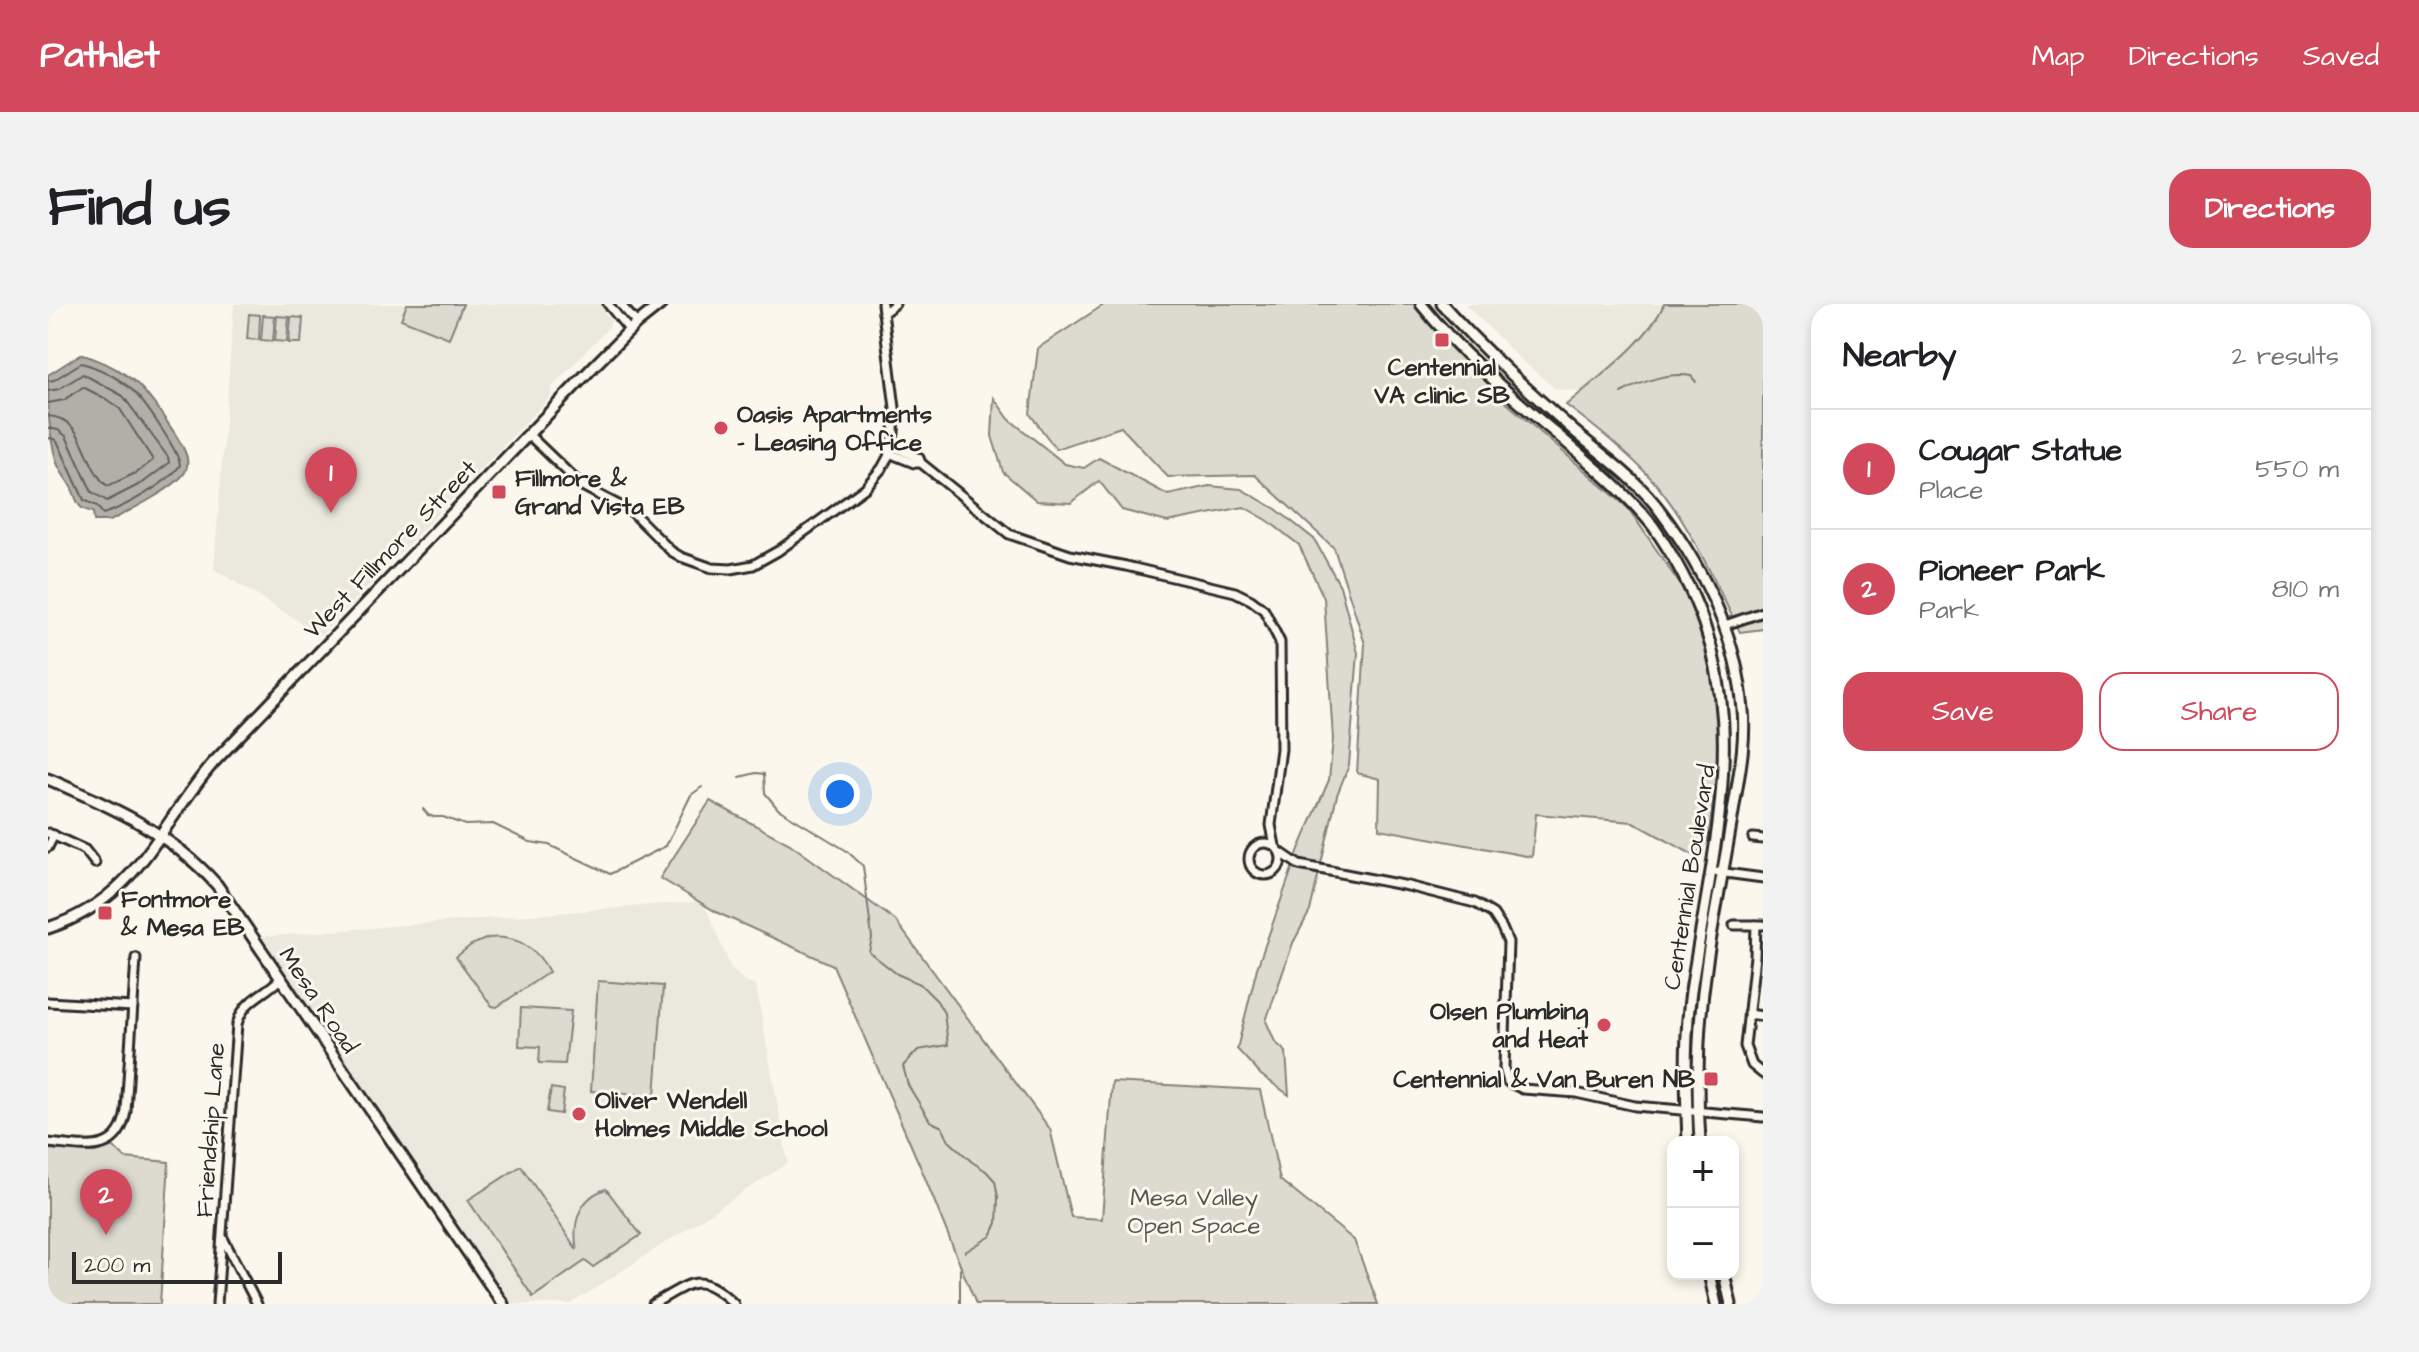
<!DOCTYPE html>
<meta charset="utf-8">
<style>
:root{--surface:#fff;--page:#f2f2f2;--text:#202124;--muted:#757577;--line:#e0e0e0;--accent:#d1495b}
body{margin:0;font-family:"Architects Daughter",sans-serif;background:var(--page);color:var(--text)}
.controls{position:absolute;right:24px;bottom:24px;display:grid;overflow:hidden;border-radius:16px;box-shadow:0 4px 12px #0003}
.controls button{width:72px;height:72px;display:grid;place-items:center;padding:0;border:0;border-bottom:2px solid var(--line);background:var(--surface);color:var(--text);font:40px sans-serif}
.scale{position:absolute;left:24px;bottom:20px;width:210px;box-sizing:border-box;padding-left:8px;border:4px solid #2b2b2b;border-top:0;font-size:22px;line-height:28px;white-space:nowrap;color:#2b2b2b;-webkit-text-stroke:6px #fbf7ec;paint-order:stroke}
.you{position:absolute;left:792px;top:490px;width:28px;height:28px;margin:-20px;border:6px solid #fff;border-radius:50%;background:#1a73e8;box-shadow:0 0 0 12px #1a73e833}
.badge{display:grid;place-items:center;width:52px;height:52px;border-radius:50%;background:var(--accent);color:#fff;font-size:26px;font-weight:700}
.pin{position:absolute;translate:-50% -66px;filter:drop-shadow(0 2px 4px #0008)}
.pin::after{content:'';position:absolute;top:42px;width:28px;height:24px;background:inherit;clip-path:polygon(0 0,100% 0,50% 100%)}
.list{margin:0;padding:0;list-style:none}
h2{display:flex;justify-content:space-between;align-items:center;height:104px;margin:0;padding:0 32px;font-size:34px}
h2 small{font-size:26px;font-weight:400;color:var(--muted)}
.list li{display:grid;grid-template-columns:52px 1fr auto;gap:24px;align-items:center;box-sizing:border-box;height:120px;padding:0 32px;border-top:2px solid var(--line)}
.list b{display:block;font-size:30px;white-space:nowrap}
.list p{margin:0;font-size:26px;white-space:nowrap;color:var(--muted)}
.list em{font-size:26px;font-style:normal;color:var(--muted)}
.actions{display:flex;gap:16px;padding:24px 32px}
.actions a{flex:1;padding:18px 0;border:2px solid var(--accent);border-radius:24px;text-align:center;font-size:28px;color:var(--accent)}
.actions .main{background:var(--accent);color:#fff}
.map{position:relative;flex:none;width:1715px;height:1000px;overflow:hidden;border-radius:24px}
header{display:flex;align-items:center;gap:48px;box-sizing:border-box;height:112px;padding:0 40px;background:var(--accent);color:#fff}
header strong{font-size:38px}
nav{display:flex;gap:44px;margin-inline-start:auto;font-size:28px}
.intro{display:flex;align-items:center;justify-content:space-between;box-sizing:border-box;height:192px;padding:0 48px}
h1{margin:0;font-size:56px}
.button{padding:20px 36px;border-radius:24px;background:var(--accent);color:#fff;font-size:28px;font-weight:700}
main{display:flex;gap:48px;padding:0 48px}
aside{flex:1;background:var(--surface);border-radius:24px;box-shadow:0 4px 12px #0003}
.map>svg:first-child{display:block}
.built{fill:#ebe8de}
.green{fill:#dddad0;stroke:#84827e;stroke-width:2}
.water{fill:#b1afa7;stroke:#7b7a75;stroke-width:2}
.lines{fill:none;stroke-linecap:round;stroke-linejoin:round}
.shore{stroke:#61605d;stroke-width:2}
.stream{stroke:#7b7a75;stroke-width:2}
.minor-casing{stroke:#2b2b2b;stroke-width:13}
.major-casing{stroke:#2b2b2b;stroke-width:15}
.minor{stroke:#fbf7ec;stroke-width:7}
.major{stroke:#fbf7ec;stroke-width:9}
.poi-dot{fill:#d1495b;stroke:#fbf7ec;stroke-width:3}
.labels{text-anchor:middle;stroke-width:6;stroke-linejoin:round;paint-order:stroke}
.poi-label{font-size:24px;font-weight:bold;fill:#2b2b2b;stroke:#fbf7ec;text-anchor:start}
.street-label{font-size:24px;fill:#2b2b2b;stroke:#fbf7ec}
.park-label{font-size:24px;fill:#585754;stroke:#fbf7ec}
</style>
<header>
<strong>Pathlet</strong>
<nav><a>Map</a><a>Directions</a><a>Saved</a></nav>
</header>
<div class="intro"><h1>Find us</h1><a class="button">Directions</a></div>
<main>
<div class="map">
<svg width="1715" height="1000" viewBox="0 0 1715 1000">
<rect width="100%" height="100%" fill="#fbf7ec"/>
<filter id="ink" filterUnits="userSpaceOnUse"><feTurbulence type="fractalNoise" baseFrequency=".0125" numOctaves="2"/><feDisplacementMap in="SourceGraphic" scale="16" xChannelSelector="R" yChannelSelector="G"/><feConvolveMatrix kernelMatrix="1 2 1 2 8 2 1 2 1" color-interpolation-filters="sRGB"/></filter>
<g filter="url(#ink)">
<g class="built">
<path d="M186,0H564L555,8L563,16L561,23L503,84L504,91L273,331L166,265Z"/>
<path d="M1417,0H1616L1611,14L1566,62L1533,88L1507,85L1470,53Z"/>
<path d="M655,597L683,664L695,676L708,681L740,859L523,1000H461L210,633Z"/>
</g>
<g class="green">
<path d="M359,0H415L401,34L353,15Z"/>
<path d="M1057,0H1366L1453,94L1580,204L1646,301L1676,417L1660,536L1647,552L1585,518L1488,510L1484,553L1331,525L1332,475L1309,469L1317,340L1286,244L1207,171L1120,173L1073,123L1008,145L982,110L990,44Z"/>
<path d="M1616,0H1715V325L1692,328C1666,277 1638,210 1598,169C1574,144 1546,122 1518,101C1549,74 1600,38 1616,0Z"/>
<path d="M201,10L212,11L211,36L199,35Z"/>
<path d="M215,11L227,12L225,37L213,36Z"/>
<path d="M229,12L241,13L239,38L227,37Z"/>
<path d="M243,13L255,14L253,39H241Z"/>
<path d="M946,94L961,115L1017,160L1036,164L1051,154L1120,191L1161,182L1193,185L1228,205L1266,235L1292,282L1310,349L1301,461L1289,491L1262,607L1245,639L1218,717L1227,738L1238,748L1241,791L1213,771L1189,745L1209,664L1251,545L1281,476L1285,435L1276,294L1251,241L1219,216L1196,203L1119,218L1074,206L1051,177L1023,199L989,197L955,168L944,132Z"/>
<path d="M662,497L742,540L847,616L1002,825L1023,913L1054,915L1064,778L1212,786L1232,876L1306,936L1330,1000H928L875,869L785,661L670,609L612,574Z"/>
<path d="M440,634C467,631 489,643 501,668L449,703L444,702L408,653L423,641Z"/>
<path d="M550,677L615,682L607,792L543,787Z"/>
<path d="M473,704L523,707L517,760L491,759L492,743L471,742Z"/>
<path d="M503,784L516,786L513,810L499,808Z"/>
<path d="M65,842L77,854L121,858L112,1000H0V845L47,848Z"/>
<path d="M473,862L529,946C524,921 530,894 558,885L593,931L545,963L537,957L485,993L420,896Z"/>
</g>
<path class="water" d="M33,50C51,56 72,65 87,78C99,88 131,133 137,148C140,154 140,160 138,166C131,183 80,207 62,217H46L45,208C30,205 30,200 25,187C21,177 13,170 9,159C0,130 0,102 0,71Z"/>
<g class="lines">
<g class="shore">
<path d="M0,77L6,76L33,59C50,63 71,74 84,86C96,97 130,146 132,161C122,178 75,204 55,210L49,202L36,196L10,139L6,135L0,134"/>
<path d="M0,87L11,85L35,70L75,92L120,153L121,159L96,178L59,197L44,188L18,132L10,126L0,124"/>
<path d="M0,99L16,96L35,83L58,95L72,105L105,156L90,168L60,182C53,178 52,174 48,168C34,145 32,114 0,112"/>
</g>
<g class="stream">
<path d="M1573,89C1594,78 1618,68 1643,72L1648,78"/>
<path d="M692,473L708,469L716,470L717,489L730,505L799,547L815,562L824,634L821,648L849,670L872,680L889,697L896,709L900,741L870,746L855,762L860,781L882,817L894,823L901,837L924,858L938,867L947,877L950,893L949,919L943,932L917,948"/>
<path d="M375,505L380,511L386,513H395L417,521L445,520L482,538L501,541L562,570L618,542L643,491L654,483"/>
<path d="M912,965V1000"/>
</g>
<defs>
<g id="minor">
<path d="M560,0L582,27"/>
<path d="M572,0L589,19"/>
<path d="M835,9L847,0"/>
<path d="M480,130L534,182L584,208L623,247L633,253L664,264L683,265L705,261L730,247L817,184L834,164L840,153L846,129L847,104L834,0"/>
<path d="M844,142L871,154L873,159L961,230L1022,251L1078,262L1187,288L1203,296L1216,306L1232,338L1233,445L1223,521L1227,542"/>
<path d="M841,149L866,159H873"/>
<path d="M1677,321L1715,308"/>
<path d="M0,529L37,546L47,559"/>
<path d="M1705,534L1715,535"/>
<circle cx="1217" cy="555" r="16"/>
<path d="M0,543L6,531"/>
<path d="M1232,548L1251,561L1360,582L1427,599L1445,610L1454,624L1460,638L1456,764L1460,778L1475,785L1528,789L1587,802L1715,813"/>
<path d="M1670,568L1715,574"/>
<path d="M1686,621H1715"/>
<path d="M1708,621L1707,652L1697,742L1704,761L1715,770"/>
<path d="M0,698L85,703"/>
<path d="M1700,710L1715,712"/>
<path d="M0,839C35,842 71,853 78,807L88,654"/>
<path d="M175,934L209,1000"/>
<path d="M169,1000L189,720C197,694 215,692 232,675"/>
<path d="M605,1000C643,979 651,966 686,1000"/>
</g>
<g id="major">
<path d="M1373,0C1414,52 1467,95 1518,138C1548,164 1580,191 1605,222C1715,379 1670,511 1643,687C1636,737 1638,788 1640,838"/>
<path d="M1394,0C1434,45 1480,86 1525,126C1555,152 1589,175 1613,208C1657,267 1689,332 1695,406C1698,438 1691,471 1686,502C1678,554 1667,605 1659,657C1650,717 1648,778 1652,838"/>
<path d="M0,475C64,503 122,528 169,581L455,1000"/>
<path d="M0,624C90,595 109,524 165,459L548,60L589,19L613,0"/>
<path d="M1661,970L1668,1000"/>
<path d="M1676,970L1683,1000"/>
</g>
</defs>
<use href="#minor" class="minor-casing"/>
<use href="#major" class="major-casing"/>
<use href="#minor" class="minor"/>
<use href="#major" class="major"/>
</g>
</g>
<g class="poi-dot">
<rect x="1386" y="28" width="16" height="16" rx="4"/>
<circle cx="673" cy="124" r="8"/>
<rect x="443" y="180" width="16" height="16" rx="4"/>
<rect x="49" y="601" width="16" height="16" rx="4"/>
<circle cx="1556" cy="721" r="8"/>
<rect x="1655" y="767" width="16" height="16" rx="4"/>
<circle cx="531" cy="810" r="8"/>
</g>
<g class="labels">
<g class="poi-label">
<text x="1394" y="71" text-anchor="middle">Centennial<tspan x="1394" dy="28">VA clinic SB</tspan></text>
<text x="689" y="118">Oasis Apartments<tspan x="689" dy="28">- Leasing Office</tspan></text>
<text x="467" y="182">Fillmore &amp;<tspan x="467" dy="28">Grand Vista EB</tspan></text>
<text x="73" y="603">Fontmore<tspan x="73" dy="28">&amp; Mesa EB</tspan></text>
<text x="1540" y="715" text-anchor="end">Olsen Plumbing<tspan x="1540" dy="28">and Heat</tspan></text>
<text x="1647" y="783" text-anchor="end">Centennial &amp; Van Buren NB</text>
<text x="547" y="804">Oliver Wendell<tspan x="547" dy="28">Holmes Middle School</tspan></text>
</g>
<g class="street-label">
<text transform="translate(342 245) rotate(-46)" y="8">West Fillmore Street</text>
<text transform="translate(1641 573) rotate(-81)" y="8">Centennial Boulevard</text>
<text transform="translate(271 696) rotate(56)" y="8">Mesa Road</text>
<text transform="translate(162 826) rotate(-86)" y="8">Friendship Lane</text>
</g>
<g class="park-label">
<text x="1146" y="901">Mesa Valley<tspan x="1146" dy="28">Open Space</tspan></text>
</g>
</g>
</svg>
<div class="controls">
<button>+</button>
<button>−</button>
</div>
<div class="scale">200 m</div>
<div class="you"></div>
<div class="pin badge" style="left:283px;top:209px">1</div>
<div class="pin badge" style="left:58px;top:931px">2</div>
</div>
<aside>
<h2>Nearby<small>2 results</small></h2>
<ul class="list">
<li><span class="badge">1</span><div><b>Cougar Statue</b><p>Place</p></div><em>550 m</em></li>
<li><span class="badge">2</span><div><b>Pioneer Park</b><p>Park</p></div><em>810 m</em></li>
</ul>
<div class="actions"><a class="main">Save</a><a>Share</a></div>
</aside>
</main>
